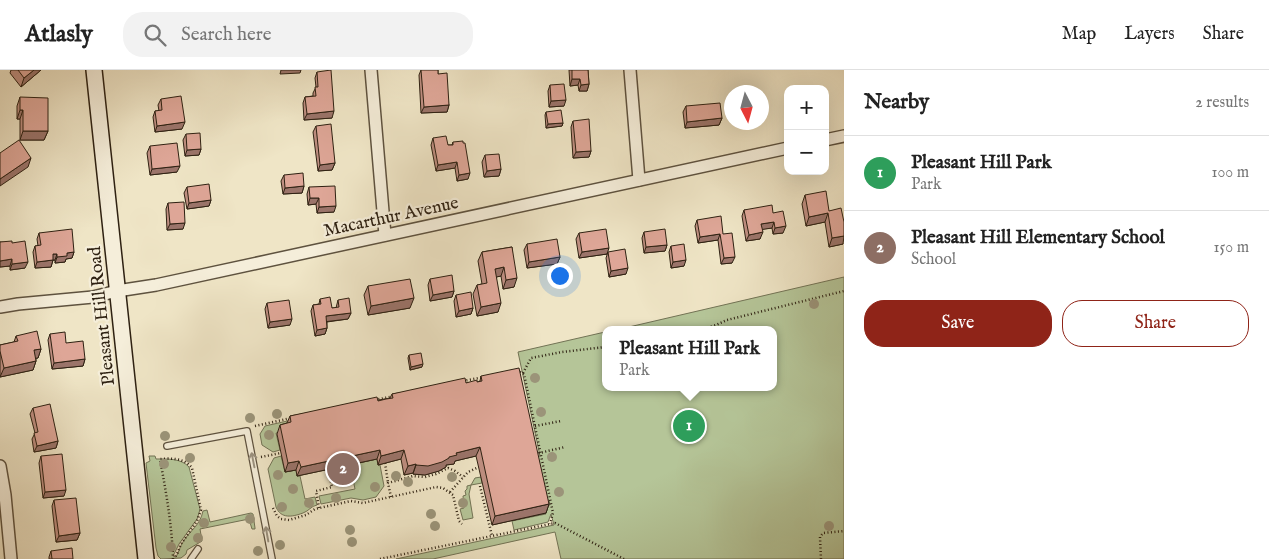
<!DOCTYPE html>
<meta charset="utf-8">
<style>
:root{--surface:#fff;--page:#f2f2f2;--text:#222;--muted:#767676;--line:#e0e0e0;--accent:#8f2418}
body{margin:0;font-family:"IM FELL English",serif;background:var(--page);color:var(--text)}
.controls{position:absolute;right:15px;top:15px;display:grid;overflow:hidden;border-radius:10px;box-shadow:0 5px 20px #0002}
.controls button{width:45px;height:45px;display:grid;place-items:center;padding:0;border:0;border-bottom:1px solid var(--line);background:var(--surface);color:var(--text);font:25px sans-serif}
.compass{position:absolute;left:724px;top:15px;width:45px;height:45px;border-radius:50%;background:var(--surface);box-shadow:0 5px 20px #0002;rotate:174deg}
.you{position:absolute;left:559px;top:205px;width:18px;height:18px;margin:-12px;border:4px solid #fff;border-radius:50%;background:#1a73e8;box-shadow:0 0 0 8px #1a73e833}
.badge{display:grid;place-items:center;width:32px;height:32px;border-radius:50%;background:var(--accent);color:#fff;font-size:16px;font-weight:700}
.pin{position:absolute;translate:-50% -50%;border:2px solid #fff;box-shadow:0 1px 5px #0006}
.popup{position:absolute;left:602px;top:256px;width:175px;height:65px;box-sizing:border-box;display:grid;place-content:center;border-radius:10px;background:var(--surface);filter:drop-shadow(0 1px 4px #0005);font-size:16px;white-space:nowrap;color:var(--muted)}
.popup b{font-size:19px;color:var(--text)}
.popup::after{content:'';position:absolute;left:50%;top:100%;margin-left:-10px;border:10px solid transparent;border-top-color:var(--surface)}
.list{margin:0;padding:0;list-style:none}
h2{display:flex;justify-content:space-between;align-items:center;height:65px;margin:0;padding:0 20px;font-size:21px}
h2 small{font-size:16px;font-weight:400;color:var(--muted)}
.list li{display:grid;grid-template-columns:32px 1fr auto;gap:15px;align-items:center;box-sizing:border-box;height:75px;padding:0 20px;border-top:1px solid var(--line)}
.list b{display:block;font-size:19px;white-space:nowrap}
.list p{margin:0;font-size:16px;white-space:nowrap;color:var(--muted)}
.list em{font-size:16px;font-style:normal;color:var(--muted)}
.actions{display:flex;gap:10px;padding:15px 20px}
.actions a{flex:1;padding:11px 0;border:1px solid var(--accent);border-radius:20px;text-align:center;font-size:18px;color:var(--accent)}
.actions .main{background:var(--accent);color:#fff}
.icon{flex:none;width:28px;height:28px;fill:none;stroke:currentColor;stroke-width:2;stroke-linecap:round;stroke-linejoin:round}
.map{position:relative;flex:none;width:844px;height:489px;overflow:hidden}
header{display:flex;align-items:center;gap:30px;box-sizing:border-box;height:70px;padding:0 25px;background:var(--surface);border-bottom:1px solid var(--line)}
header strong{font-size:24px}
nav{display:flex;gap:28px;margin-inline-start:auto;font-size:18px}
.search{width:350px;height:45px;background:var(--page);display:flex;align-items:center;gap:12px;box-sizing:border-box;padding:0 18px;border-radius:20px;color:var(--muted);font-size:19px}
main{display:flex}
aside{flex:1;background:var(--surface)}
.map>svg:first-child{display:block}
.green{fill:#b5c598;stroke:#727355}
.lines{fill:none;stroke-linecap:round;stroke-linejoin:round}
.lane-casing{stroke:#5e523f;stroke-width:8}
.street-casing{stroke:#5e523f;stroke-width:14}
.secondary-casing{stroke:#2e2112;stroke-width:18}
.path{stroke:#2e2112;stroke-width:2.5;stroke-dasharray:1 2.5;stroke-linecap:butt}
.lane{stroke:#f5eeda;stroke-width:5.5}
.street{stroke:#f5eeda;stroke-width:11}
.secondary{stroke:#f5eeda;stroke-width:15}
.tree{fill:#9b9479}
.wall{fill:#bf8f82;stroke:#2e2112}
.shaded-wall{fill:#9b746a;stroke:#2e2112}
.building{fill:#dea697;stroke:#2e2112}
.oneway{stroke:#9b9280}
.labels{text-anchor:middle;stroke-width:4.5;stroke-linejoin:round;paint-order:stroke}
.street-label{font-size:18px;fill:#2e2112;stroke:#f5eeda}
</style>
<header>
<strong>Atlasly</strong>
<div class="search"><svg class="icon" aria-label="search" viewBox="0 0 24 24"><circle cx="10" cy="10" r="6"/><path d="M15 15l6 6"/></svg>Search here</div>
<nav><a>Map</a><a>Layers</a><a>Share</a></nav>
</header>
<main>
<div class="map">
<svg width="844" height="489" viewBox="0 0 844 489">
<rect width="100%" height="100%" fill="#efe5c6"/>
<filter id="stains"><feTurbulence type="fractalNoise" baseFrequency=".004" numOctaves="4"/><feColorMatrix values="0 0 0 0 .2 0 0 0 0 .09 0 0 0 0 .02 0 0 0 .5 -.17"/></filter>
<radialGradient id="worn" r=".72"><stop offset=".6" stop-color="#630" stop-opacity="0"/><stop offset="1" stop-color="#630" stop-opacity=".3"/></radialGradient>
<g class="green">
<path d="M844,207V489H561L555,462L433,489H396L554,455L551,444L548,452L514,460L512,451L546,444L544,436L550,435L549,430L543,431L533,387L540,386L518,282L605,262V317H773V260H616Z"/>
<path d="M305,347L287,361L276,363L280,380L273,382L262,375L260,364L265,356Z"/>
<path d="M149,386H155L156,389C167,389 181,388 189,397L200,439L199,443L197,449L179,474L173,486L176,487C179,482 180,476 183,472C190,460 200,456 203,441L207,440L210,452L251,443L253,444L255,458V459H252L249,449L200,459L202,471L187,480L186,484L181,488L161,489L158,486L156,478L146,393L150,391Z"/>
<path d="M281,386L285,402L296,400L297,406H300L305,429L315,427L317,435C311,436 309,441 303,443C292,447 281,449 276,437L268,399L274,388Z"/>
<path d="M377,389L378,395H380L384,416L376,427L363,430L351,428L321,434L319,426L355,419L350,395Z"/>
<path d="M481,407L482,413L471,415L469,424L473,448L463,450L460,439L464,438L463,426L466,425L465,421L467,419V416L471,415L475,408Z"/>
</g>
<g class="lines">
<defs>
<g id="lane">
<path d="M167,376L247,361L272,489"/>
<path d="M191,489L198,479"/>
</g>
<g id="street">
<path d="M371,0L385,165"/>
<path d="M630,0L639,110"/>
<path d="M825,70L844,66"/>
<path d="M0,237L18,234L93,227L117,221L156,215L788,78"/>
<path d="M0,396L5,425L11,489"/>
</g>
<path id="secondary" d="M94,0L146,489"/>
</defs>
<use href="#lane" class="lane-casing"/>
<use href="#street" class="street-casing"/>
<use href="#secondary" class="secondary-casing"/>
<g class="path">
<path d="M701,260L716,255L727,250L844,221"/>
<path d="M517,300L524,304L553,443L550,454"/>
<path d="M523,303L531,288L562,282L605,277"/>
<path d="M463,311L484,307"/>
<path d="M375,330L394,326"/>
<path d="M255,356L291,348"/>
<path d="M535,356L561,351"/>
<path d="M535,384L565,377"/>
<path d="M261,387L281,383"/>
<path d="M385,393L388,413"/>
<path d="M480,416L492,466"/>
<path d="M450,422L468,402L479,397"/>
<path d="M391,427L388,413L413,406L425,407L436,404L448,398L455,401L463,407"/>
<path d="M273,438L277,446L281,449L289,450L306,445L315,439L351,431L363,433L436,417L443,418L453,425L459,451L462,454"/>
<path d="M319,438L316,421L332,417L329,403L347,399"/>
<path d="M173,489C172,455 166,422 160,389C171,388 185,388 192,398L201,440L197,451L181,474L178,482L174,489"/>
<path d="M380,489L555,453L624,489"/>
<path d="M821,489L820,467L823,463L844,461"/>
</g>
<use href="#lane" class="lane"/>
<use href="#street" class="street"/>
<use href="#secondary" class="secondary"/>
</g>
<g class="tree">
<circle cx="814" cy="234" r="5"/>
<circle cx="535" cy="308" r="5"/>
<circle cx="541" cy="342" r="5"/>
<circle cx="277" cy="344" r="5"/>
<circle cx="250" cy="348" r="5"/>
<circle cx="269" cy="365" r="5"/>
<circle cx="165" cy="366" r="5"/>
<circle cx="552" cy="387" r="5"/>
<circle cx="190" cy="388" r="5"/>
<circle cx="164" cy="394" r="5"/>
<circle cx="278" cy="405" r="5"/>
<circle cx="396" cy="406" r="5"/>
<circle cx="452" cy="407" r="5"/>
<circle cx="408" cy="412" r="5"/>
<circle cx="375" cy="417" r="5"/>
<circle cx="293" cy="419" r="5"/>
<circle cx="559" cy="422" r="5"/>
<circle cx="336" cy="428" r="5"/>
<circle cx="309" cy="433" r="5"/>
<circle cx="463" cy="433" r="5"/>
<circle cx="282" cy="437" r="5"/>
<circle cx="431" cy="444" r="5"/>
<circle cx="250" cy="449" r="5"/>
<circle cx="204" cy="453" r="5"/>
<circle cx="435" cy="456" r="5"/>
<circle cx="829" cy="456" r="5"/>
<circle cx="350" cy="460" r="5"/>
<circle cx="198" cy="468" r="5"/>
<circle cx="352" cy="472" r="5"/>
<circle cx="280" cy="475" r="5"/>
<circle cx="171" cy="477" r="5"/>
<circle cx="258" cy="481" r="5"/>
</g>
<g class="wall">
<path d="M11,0H41L21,17L10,3Z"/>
<path d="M421,0H438V4L449,35L447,42L421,43L419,5Z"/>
<path d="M569,0H588L589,14L587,21H579L578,15L570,16Z"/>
<path d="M317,2L332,48L304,50L303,33L305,27L313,26V23L316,17L315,8Z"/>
<path d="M550,15L564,36L549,37L548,21Z"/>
<path d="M20,27L48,61L44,70H20V49H17V36Z"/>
<path d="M161,29L182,59L155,62L153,47L155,41H159L158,35Z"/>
<path d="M686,36L722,48L719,55L685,58L683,42Z"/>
<path d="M546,42L563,53L562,56L546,58L545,45Z"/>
<path d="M573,51L591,81L589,87L573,88L571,57Z"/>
<path d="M316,56L335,93L332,100L318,101L313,62Z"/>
<path d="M186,64L201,79L199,85L185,86L183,70Z"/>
<path d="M433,68L448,75H452L453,72L468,109L457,111L455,98L436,101L431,75Z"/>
<path d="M150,76L177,102L150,105L147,83Z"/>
<path d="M485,85L501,99L499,106L484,107L482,92Z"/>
<path d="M284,105L304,116L302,123L283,124L281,111Z"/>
<path d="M187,117L211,130L209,136L187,139L184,123Z"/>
<path d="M309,117L334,142L317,143L316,134L308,135L307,124Z"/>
<path d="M805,125L829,141L843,174L829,177L825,152L806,156L802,134Z"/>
<path d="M168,133L183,159L167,160L166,139Z"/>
<path d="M744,140L773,143L783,163L773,164L772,158L762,159L760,169L746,171L742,146Z"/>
<path d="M697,150L723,164L732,193L721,194L718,170L698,173L695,156Z"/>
<path d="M644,162L667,175L665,181L644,183L642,168Z"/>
<path d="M39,163L74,182L72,188L66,189L65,192L55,193V190H53L51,197L35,198L33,182L35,176H38L37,169Z"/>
<path d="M579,163L607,184L579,188L576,169Z"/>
<path d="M0,172L12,173L25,198L10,200V196L0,197Z"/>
<path d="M527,174L560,187L557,194L527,198L524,180Z"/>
<path d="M671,176L684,196L671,198L669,182Z"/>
<path d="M512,177L514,217L503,219L501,206L496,207L498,242L477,246L473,224L477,215L482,214L478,191L482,182Z"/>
<path d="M608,182L626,204L609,207L606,188Z"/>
<path d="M430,209L454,221L452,227L430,231L428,215Z"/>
<path d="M368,216L410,238L368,245L364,225Z"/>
<path d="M456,225L473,238L471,244L456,247L454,231Z"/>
<path d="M320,229L332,238H336L338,230L351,243L348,249L327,252V258L325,264L315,266L311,241L313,235L319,234Z"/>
<path d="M267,233L290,255L268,258L265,239Z"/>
<path d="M50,264L66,273L85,289L83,296L52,299L48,270Z"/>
<path d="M16,266L41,279L38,288H36V291L33,300L0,307V275L14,272Z"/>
<path d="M409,285L422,297L410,300L408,288Z"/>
<path d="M481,306L549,434L546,443L492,455L476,386L455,391L454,394L446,395V397L439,401L425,405L413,404V403L404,405L401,389L378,395L377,389L297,406L296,400L285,402L277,364L280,355L287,353L290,346L390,328L392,324L466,313L477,312L480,311Z"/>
<path d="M33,338L58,371L56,378L34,382L32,369L35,363L30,344Z"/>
<path d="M41,386L64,426L43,428L39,393Z"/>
<path d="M54,430L80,463L77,470L56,472L52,436Z"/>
<path d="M51,481L73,489H49V487Z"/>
</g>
<g class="shaded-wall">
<path d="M34,0H41L21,17L24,8Z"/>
<path d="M281,0H301L300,3L280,4Z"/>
<path d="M572,9H580L578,15L570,16Z"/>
<path d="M589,14L587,21H579L581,15Z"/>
<path d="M566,30L564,36L549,37L551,31Z"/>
<path d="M449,35L447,42L421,43L424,37Z"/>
<path d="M20,40H23L20,49H17Z"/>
<path d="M334,41L332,48L304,50L307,44Z"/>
<path d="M722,48L719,55L685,58L687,52Z"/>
<path d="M185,52L182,59L155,62L157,56Z"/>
<path d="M563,53L562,56L546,58L548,54Z"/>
<path d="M23,61H48L44,70H20Z"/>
<path d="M201,79L199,85L185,86L187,80Z"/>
<path d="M591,81L589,87L573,88L576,82Z"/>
<path d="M31,88L28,97L0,116V109Z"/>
<path d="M457,92L455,98L436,101L438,95Z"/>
<path d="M335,93L332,100L318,101L320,95Z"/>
<path d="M180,96L177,102L150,105L152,99Z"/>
<path d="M501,99L499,106L484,107L487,101Z"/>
<path d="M470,103L468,109L457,111L459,105Z"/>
<path d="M304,116L302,123L283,124L285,118Z"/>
<path d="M310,128H319L316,134L308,135Z"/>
<path d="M211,130L209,136L187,139L189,133Z"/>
<path d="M336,136L334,142L317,143L319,137Z"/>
<path d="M828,143L825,152L806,156L809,147Z"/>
<path d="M774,152L772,158L759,160L761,154Z"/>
<path d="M185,153L183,159L167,160L170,154Z"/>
<path d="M786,156L783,163L773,164L775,158Z"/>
<path d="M763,162L760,169L746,171L749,165Z"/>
<path d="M720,164L718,170L698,173L700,167Z"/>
<path d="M844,166L843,174L829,177L832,168Z"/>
<path d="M667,175L665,181L644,183L646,177Z"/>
<path d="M609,178L607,184L579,188L582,182Z"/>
<path d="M74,182L72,188L66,189L65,192L55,193L57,187L67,183Z"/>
<path d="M53,184H57L55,190H50Z"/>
<path d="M560,187L557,194L527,198L529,192Z"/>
<path d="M735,187L732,193L721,194L724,188Z"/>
<path d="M12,189L10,196L0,197V191Z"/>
<path d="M53,190L51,197L35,198L37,192Z"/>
<path d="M686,190L684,196L671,198L673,192Z"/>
<path d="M28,192L25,198L10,200L12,194Z"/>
<path d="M504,197L501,206L492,208L495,199Z"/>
<path d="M628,198L626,204L609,207L611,201Z"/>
<path d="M517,208L514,217L503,219L506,210Z"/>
<path d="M454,221L452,227L430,231L433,225Z"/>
<path d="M414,228L410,238L368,245L371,236Z"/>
<path d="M501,233L498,242L477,246L481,237Z"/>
<path d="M473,238L471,244L456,247L459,241Z"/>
<path d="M351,243L348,249L323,252L326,246Z"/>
<path d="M292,249L290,255L268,258L270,252Z"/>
<path d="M327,258L325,264L315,266L317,260Z"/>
<path d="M41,279L38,288L31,289L34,280Z"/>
<path d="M85,289L83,296L52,299L54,293Z"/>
<path d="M36,291L33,300L0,307L4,298Z"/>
<path d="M423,294L422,297L410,300L411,297Z"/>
<path d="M58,371L56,378L34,382L37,376Z"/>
<path d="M480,377L476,386L455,391L454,394L446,395V397L439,401L425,405L413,404L416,395L456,383Z"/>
<path d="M380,380L377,389L297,406L301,397Z"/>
<path d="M404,380L401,389L378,395L381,386Z"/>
<path d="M299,391L296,400L285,402L288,393Z"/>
<path d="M416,394L413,403L404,405L408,396Z"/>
<path d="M66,420L64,426L43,428L45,422Z"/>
<path d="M549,434L546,443L492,455L495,446Z"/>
<path d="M80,463L77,470L56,472L59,466Z"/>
</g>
<g class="building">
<path d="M18,0H34L24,8Z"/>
<path d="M331,0L334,41L307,44L305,27L316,26L315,17H318L317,2Z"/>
<path d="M421,0H438V4L447,3L449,35L424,37Z"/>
<path d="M572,0H588L589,14L581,15L580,9H572Z"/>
<path d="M564,14L566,30L551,31L550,15Z"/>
<path d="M181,26L185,52L157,56L155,41L162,40L161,29Z"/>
<path d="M20,27L48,28V61H23V40H20Z"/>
<path d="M720,33L722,48L687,52L686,36Z"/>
<path d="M561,40L563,53L548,54L546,42Z"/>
<path d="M589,49L591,81L576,82L573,51Z"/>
<path d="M331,54L335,93L320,95L316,56Z"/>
<path d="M200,63L201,79L187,80L186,64Z"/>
<path d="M446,66L448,75H453V72L463,71V73H465L470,103L459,105L457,92L438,95L433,68Z"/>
<path d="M19,70L31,88L0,109V83Z"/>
<path d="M177,73L180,96L152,99L150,76Z"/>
<path d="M499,84L501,99L487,101L485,85Z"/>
<path d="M303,103L304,116L285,118L284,105Z"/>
<path d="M209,114L211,130L189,133L187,117Z"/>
<path d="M335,116L336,136L319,137V128H310L309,117Z"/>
<path d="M826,121L829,141L841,138L844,152V166L832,168L828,143L809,147L805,125Z"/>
<path d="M184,132L185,153L170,154L168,133Z"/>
<path d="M772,135L773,143L783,141L786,156L775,158L774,152L761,154L763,162L749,165L744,140Z"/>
<path d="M721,146L723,164L732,163L735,187L724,188L720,164L700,167L697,150Z"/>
<path d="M72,159L74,182L67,183V186L57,187V184H53V190L37,192L35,176L41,175L39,163Z"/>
<path d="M606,159L609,178L582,182L579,163Z"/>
<path d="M665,159L667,175L646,177L644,162Z"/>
<path d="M557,169L560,187L529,192L527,174Z"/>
<path d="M12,171V173L25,171L28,192L12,194V189L0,191V172Z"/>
<path d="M684,174L686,190L673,192L671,176Z"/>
<path d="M512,177L517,208L506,210L504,197L495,199L501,233L481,237L477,215L487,213L482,182Z"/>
<path d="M625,179L628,198L611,201L608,182Z"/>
<path d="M452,205L454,221L433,225L430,209Z"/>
<path d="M410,209L414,228L371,236L368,216Z"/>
<path d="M471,222L473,238L459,241L456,225Z"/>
<path d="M330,227L332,238L339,237L338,230L349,228L351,243L326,246L327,258L317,260L313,235L321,234L320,229Z"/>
<path d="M289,230L292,249L270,252L267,233Z"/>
<path d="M37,261L41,279L34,280L36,291L4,298L0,281V275L18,271L16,266Z"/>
<path d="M65,262L66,273L83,271L85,289L54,293L50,264Z"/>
<path d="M421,283L423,294L411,297L409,285Z"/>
<path d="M519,298L549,434L495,446L480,377L456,383L457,385L449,387V388L442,392L428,396L416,395V394L408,396L404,380L381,386L380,380L301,397L299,391L288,393L280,355L291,352L290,346L377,327L378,331L386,329L393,328L392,324L465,308L466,313L477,310V312L482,311L481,306Z"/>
<path d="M50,334L58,371L37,376L34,363L38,362L33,338Z"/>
<path d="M62,384L66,420L45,422L41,386Z"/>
<path d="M76,428L80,463L59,466L54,430Z"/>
<path d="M72,478L73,489H52L51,481Z"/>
</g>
<defs><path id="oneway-shaft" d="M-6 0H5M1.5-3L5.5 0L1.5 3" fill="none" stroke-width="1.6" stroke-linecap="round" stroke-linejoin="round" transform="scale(1.25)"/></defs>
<g class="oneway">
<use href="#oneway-shaft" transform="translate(253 390) rotate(-101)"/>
<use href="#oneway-shaft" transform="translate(267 464) rotate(-100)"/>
</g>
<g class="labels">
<g class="street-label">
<text transform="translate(391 146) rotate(-12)" y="6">Macarthur Avenue</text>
<text transform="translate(101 246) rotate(-96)" y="6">Pleasant Hill Road</text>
</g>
</g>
<rect width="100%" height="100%" filter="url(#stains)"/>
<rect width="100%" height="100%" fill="url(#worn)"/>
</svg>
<div class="controls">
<button>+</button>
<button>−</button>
</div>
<svg class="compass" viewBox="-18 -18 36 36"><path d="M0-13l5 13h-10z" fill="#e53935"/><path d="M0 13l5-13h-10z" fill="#767676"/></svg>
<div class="you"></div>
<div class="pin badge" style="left:689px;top:356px;background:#2e9e5b">1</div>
<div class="popup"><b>Pleasant Hill Park</b>Park</div>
<div class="pin badge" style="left:343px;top:399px;background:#8d6e63">2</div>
</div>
<aside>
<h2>Nearby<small>2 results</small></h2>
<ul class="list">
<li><span class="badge" style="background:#2e9e5b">1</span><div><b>Pleasant Hill Park</b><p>Park</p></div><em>100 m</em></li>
<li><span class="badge" style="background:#8d6e63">2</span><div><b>Pleasant Hill Elementary School</b><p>School</p></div><em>150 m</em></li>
</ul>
<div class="actions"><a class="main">Save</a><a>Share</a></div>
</aside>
</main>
